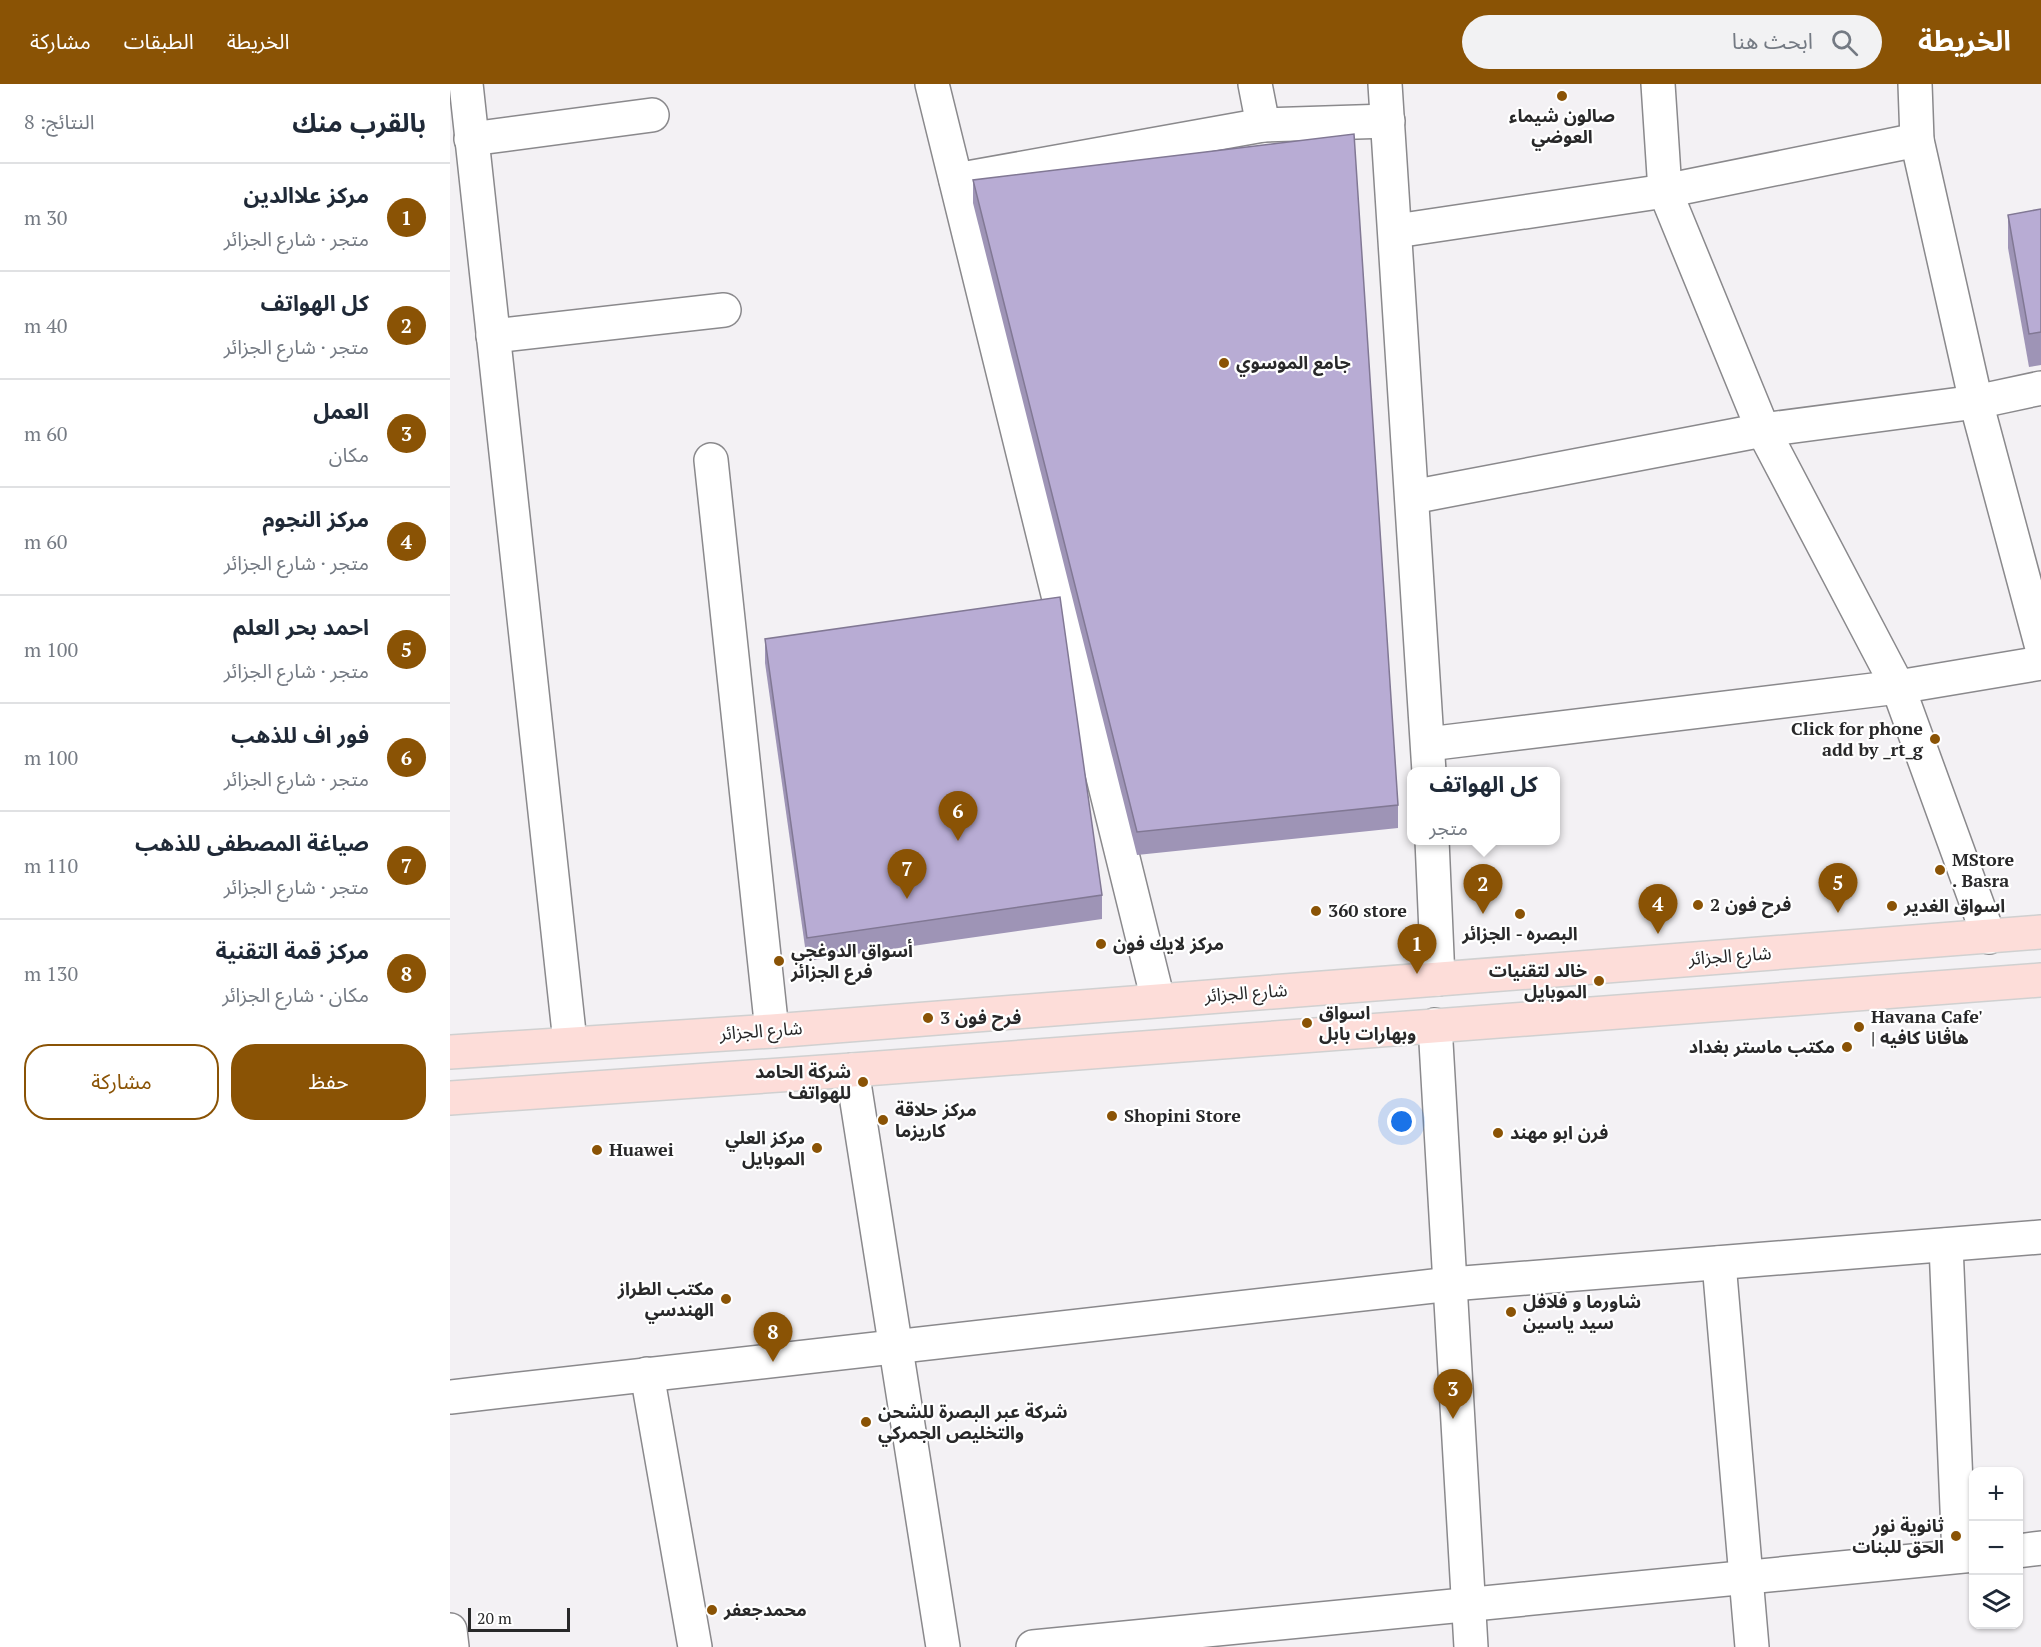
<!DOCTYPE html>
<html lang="ar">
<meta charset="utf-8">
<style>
:root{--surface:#fff;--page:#f2f2f3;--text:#1f2937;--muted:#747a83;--line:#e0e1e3;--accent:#8a5305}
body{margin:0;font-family:"PT Serif","Noto Sans Arabic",serif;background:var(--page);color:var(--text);direction:rtl}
.controls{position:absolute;right:18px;bottom:18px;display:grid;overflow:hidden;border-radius:12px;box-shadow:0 2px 4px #0004}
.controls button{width:54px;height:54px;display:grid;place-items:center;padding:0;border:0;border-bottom:2px solid var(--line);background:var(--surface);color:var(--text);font:30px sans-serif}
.scale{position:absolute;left:18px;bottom:15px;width:102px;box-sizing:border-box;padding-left:6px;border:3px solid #282829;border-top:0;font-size:16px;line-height:21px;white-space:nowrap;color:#282829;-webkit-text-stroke:4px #fff;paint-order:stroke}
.you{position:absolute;left:952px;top:1038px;width:21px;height:21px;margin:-15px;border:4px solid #fff;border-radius:50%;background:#1a73e8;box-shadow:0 0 0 9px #1a73e833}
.badge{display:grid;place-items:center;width:39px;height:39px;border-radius:50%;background:var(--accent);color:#fff;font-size:20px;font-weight:700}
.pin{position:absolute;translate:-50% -50px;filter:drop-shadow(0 2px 3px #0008)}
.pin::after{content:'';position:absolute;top:32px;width:21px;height:18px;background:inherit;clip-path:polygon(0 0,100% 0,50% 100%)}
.popup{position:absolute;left:957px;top:683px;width:153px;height:78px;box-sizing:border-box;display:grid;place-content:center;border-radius:12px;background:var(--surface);filter:drop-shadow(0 2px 4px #0005);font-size:20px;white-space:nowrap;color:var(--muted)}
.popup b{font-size:22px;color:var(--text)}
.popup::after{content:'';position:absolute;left:50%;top:100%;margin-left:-12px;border:12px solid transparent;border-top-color:var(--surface)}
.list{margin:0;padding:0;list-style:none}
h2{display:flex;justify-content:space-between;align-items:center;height:78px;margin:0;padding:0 24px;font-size:26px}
h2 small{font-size:20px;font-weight:400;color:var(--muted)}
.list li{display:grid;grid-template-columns:39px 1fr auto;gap:18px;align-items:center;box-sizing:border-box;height:108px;padding:0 24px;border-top:2px solid var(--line)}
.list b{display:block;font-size:22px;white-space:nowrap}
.list p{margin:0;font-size:20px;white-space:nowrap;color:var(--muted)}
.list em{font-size:20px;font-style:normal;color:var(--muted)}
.actions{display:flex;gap:12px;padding:18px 24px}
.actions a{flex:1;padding:14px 0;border:2px solid var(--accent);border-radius:24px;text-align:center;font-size:21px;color:var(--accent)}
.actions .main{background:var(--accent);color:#fff}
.icon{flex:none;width:33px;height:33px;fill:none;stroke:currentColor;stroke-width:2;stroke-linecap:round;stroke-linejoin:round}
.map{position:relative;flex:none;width:1591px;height:1563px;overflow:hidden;direction:ltr}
header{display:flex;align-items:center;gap:36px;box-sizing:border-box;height:84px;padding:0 30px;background:var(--accent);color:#fff}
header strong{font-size:28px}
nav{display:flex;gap:33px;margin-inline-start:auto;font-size:21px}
.search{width:420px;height:54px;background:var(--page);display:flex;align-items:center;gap:15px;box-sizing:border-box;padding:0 21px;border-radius:33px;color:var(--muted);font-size:22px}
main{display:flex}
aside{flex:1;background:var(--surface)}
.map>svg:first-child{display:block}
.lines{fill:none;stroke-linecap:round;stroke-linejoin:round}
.minor-casing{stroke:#8a898c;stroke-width:36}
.major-casing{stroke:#d0d0d0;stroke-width:36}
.minor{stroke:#fff;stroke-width:33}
.major{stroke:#fdddd9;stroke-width:33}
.wall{fill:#9e94b6}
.building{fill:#b8acd4;stroke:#817894;stroke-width:1.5}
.poi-dot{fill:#8a5305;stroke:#fff;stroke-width:2}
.labels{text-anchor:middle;stroke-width:4.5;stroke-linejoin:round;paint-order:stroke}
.poi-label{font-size:18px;font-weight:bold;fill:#282829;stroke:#fff;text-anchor:start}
.street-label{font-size:18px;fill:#282829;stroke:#fff}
</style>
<header>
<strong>الخريطة</strong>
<div class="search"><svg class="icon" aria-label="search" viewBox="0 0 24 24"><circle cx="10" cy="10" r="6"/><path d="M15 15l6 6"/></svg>ابحث هنا</div>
<nav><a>الخريطة</a><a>الطبقات</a><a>مشاركة</a></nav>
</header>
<main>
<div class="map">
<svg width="1591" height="1563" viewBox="0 0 1591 1563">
<rect width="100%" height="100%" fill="#f3f1f4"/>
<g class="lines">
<defs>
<g id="minor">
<path d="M16,0L120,958"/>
<path d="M482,0L708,916"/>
<path d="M805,0L813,41"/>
<path d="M935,0L979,688"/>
<path d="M1208,0L1215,107L1313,346L1448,603L1539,853"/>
<path d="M1465,0L1467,56L1526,318L1591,560"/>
<path d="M21,55L202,31"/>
<path d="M506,96L813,41L938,37"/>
<path d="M946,147L1215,107L1467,56"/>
<path d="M43,252L274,226"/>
<path d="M261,376L322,947"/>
<path d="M962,413L1313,346L1526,318L1591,304"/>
<path d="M978,660L1448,603L1591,579"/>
<path d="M982,756L988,895"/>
<path d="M985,941L1021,1563"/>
<path d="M402,986L493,1563"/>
<path d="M1496,1161L1509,1472"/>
<path d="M1269,1179L1302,1563"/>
<path d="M197,1290L245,1563"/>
<path d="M0,1313L1001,1200L1591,1153"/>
<path d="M1568,1467L1591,1464"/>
<path d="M0,1546L2,1563"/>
<path d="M583,1563L1524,1471"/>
</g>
<g id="major">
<path d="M0,968L322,947L1591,848"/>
<path d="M0,1014L402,986L1591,896"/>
</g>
</defs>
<use href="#minor" class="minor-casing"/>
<use href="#major" class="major-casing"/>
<use href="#minor" class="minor"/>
<use href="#major" class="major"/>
</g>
<g class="wall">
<path d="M523,96L948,721V744L687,771L523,119Z"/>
<path d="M1591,125V281L1579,283L1558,164V131Z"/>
<path d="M315,555L652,811V835L357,877L315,579Z"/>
</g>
<g class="building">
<path d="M904,50L948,721L687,748L523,96Z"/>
<path d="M1591,125V248L1579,250L1558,131Z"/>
<path d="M610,513L652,811L357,854L315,555Z"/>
</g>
<g class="poi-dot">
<circle cx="1112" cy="12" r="6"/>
<circle cx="774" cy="279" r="6"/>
<circle cx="1485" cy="655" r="6"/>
<circle cx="1490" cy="786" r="6"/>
<circle cx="1248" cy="821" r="6"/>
<circle cx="1442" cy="822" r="6"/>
<circle cx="866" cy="827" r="6"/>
<circle cx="1070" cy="830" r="6"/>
<circle cx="651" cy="860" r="6"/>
<circle cx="329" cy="877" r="6"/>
<circle cx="1149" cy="897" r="6"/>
<circle cx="478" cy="934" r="6"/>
<circle cx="857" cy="939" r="6"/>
<circle cx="1409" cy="943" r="6"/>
<circle cx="1397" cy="963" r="6"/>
<circle cx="413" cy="998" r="6"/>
<circle cx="662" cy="1032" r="6"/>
<circle cx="433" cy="1036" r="6"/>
<circle cx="1048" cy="1049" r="6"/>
<circle cx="367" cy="1064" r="6"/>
<circle cx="147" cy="1066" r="6"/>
<circle cx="276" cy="1215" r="6"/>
<circle cx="1061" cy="1228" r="6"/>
<circle cx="416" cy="1338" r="6"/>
<circle cx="1506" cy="1452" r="6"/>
<circle cx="262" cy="1526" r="6"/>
</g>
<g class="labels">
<g class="poi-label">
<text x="1112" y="38" text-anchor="middle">صالون شيماء<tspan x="1112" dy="21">العوضي</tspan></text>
<text x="786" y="285">جامع الموسوي</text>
<text x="1473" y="651" text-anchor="end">Click for phone<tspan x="1473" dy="21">add by _rt_g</tspan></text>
<text x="1502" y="782">MStore<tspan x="1502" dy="21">. Basra</tspan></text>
<text x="1260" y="827">فرح فون 2</text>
<text x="1454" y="828">اسواق الغدير</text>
<text x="878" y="833">360 store</text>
<text x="1070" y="856" text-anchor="middle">البصره - الجزائر</text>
<text x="663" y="866">مركز لايك فون</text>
<text x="341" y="873">أسواق الدوغجي<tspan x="341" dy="21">فرع الجزائر</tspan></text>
<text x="1137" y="893" text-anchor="end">خالد لتقنيات<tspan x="1137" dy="21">الموبايل</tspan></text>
<text x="869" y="935">اسواق<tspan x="869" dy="21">وبهارات بابل</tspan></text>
<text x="1421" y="939">Havana Cafe'<tspan x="1421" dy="21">| هاڤانا كافيه</tspan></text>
<text x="490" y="940">فرح فون 3</text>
<text x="1385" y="969" text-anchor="end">مكتب ماستر بغداد</text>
<text x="401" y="994" text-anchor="end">شركة الحامد<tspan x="401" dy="21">للهواتف</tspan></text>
<text x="445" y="1032">مركز حلاقة<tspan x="445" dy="21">كاريزما</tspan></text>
<text x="674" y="1038">Shopini Store</text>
<text x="1060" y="1055">فرن ابو مهند</text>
<text x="355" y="1060" text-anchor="end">مركز العلي<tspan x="355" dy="21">الموبايل</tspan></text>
<text x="159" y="1072">Huawei</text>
<text x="264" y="1211" text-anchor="end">مكتب الطراز<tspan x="264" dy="21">الهندسي</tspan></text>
<text x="1073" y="1224">شاورما و فلافل<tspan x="1073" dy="21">سيد ياسين</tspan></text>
<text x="428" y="1334">شركة عبر البصرة للشحن<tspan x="428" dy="21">والتخليص الجمركي</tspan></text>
<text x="1494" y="1448" text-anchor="end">ثانوية نور<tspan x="1494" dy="21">الحق للبنات</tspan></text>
<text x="274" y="1532">محمدجعفر</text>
</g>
<g class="street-label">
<text transform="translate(1280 872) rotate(-4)" y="6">شارع الجزائر</text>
<text transform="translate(796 909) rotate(-4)" y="6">شارع الجزائر</text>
<text transform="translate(311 947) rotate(-4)" y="6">شارع الجزائر</text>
</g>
</g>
</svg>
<div class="controls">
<button>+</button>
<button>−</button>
<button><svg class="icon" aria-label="layers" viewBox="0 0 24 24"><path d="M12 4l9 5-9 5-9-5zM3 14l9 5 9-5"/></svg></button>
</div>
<div class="scale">20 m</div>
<div class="you"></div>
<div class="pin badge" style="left:967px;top:890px">1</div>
<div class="pin badge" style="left:1033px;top:830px">2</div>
<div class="popup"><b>كل الهواتف</b>متجر</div>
<div class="pin badge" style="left:1003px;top:1335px">3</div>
<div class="pin badge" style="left:1208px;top:850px">4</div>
<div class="pin badge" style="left:1388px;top:829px">5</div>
<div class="pin badge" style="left:508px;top:757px">6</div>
<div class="pin badge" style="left:457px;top:815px">7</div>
<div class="pin badge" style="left:323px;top:1278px">8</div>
</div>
<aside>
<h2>بالقرب منك<small>النتائج: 8</small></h2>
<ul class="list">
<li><span class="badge">1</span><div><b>مركز علاالدين</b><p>متجر · شارع الجزائر</p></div><em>30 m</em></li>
<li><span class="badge">2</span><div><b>كل الهواتف</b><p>متجر · شارع الجزائر</p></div><em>40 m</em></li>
<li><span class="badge">3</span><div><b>العمل</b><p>مكان</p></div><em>60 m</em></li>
<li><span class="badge">4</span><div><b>مركز النجوم</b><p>متجر · شارع الجزائر</p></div><em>60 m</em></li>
<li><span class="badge">5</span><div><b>احمد بحر العلم</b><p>متجر · شارع الجزائر</p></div><em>100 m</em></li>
<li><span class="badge">6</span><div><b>فور اف للذهب</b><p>متجر · شارع الجزائر</p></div><em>100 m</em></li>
<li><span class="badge">7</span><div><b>صياغة المصطفى للذهب</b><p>متجر · شارع الجزائر</p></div><em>110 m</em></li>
<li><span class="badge">8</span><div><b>مركز قمة التقنية</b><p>مكان · شارع الجزائر</p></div><em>130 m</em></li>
</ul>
<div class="actions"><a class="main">حفظ</a><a>مشاركة</a></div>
</aside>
</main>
